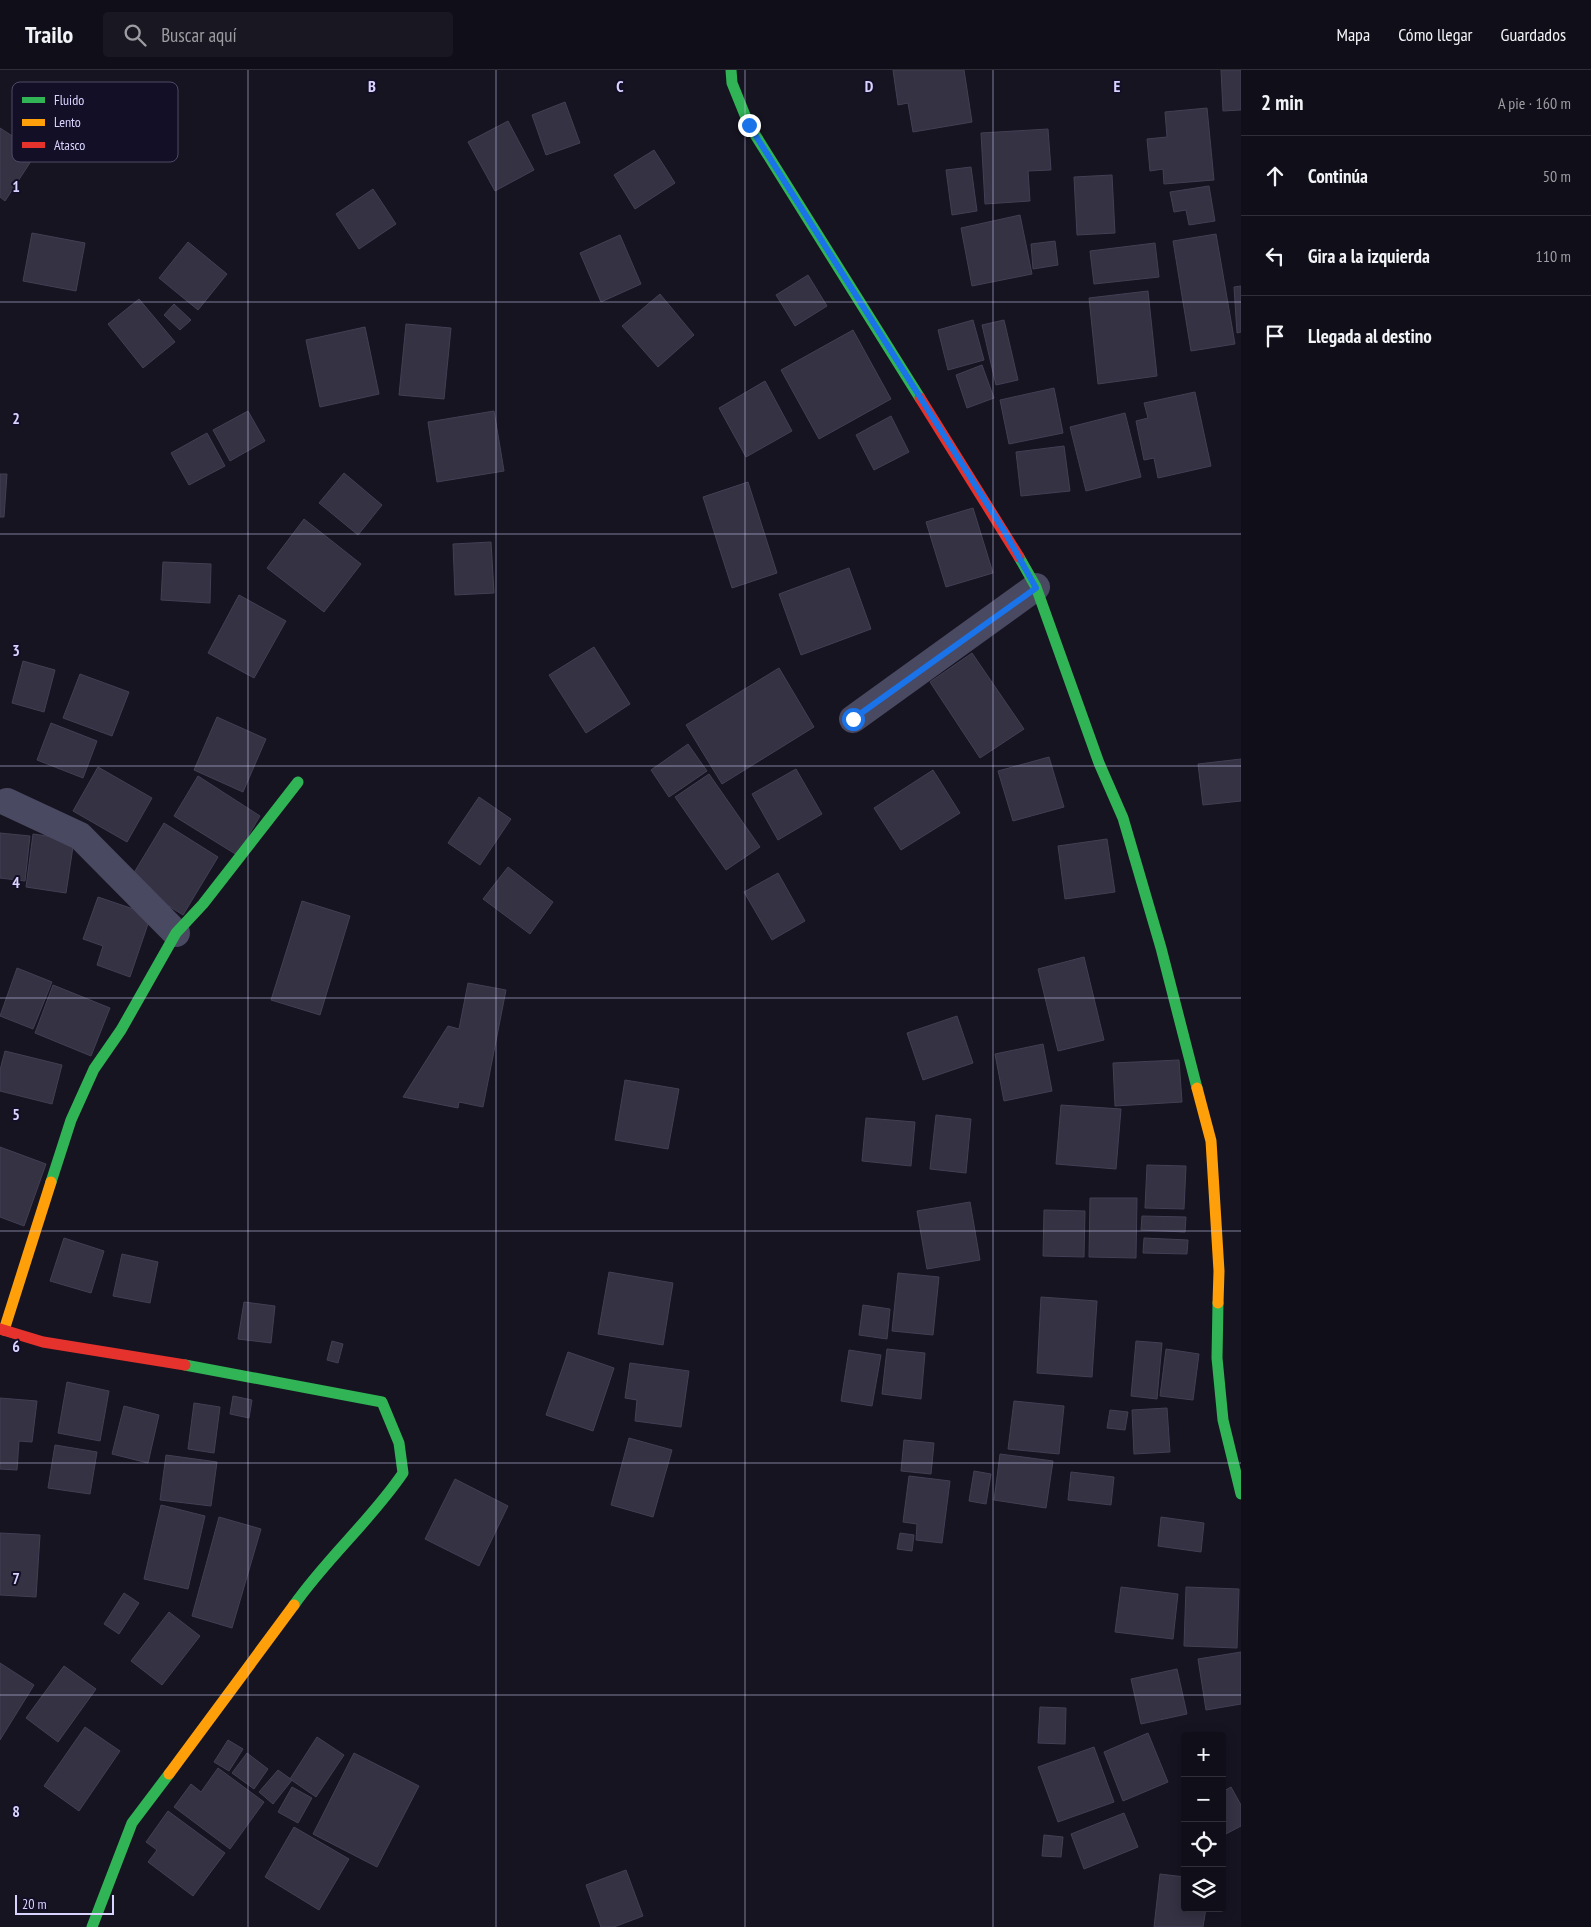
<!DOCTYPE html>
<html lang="es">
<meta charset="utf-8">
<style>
:root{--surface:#100f19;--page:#191822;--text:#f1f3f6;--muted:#9c9ca2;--line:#302f38}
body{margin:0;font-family:"PT Sans Narrow",sans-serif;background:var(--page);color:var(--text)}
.controls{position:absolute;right:15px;bottom:15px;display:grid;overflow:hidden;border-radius:5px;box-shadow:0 2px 12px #0003}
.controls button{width:45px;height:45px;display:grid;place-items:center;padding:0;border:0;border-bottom:1px solid var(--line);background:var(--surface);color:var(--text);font:25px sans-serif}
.scale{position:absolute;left:15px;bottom:12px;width:99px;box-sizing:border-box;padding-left:5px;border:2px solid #d9d4ff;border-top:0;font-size:14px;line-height:18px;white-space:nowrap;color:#d9d4ff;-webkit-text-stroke:4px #130f26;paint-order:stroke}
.stop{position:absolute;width:15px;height:15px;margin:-11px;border:4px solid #1a73e8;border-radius:50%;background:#fff}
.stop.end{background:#1a73e8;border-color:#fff;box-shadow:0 1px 5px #0008}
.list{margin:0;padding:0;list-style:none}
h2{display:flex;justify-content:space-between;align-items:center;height:65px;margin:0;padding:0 20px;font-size:21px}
h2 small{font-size:16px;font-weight:400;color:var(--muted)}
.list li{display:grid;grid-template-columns:32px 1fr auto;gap:15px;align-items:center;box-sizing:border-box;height:80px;padding:0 20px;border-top:1px solid var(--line)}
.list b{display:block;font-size:19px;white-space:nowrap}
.list em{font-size:16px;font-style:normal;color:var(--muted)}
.icon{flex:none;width:28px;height:28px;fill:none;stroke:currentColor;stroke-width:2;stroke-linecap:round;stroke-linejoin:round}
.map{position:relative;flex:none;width:1241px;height:1857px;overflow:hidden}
header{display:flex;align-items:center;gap:30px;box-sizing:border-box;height:70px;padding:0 25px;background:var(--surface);border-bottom:1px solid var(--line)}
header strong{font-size:24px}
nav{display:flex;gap:28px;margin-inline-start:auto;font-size:18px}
.search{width:350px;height:45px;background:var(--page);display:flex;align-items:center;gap:12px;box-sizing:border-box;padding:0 18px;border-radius:5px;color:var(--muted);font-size:19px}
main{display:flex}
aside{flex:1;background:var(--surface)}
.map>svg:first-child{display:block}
.building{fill:#343243;stroke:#433f54}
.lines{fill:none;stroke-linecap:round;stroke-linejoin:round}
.street{stroke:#4a4962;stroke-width:28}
.fast{stroke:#30b455;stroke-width:11}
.slow{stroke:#ff9f0a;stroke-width:11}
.jam{stroke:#e5322d;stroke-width:11}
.route{stroke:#1a73e8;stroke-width:6}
.grid{fill:none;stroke:#d9d4ff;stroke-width:1;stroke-opacity:0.55}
.key{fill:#130f26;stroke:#4e4a67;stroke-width:1}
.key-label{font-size:14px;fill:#d9d4ff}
.grid-label{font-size:16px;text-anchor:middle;font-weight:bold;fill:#d9d4ff;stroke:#130f26;stroke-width:4;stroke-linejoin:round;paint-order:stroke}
</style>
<header>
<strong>Trailo</strong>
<div class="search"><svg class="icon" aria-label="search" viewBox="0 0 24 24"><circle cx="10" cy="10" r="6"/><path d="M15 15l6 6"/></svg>Buscar aquí</div>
<nav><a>Mapa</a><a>Cómo llegar</a><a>Guardados</a></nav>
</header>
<main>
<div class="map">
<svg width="1241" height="1857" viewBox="0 0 1241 1857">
<rect width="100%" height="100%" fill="#161421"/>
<g class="building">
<path d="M893,0H964L972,52L913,62L908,33L898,35Z"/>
<path d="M1221,0H1241V40L1223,41Z"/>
<path d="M565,32L580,73L546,85L532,45Z"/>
<path d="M1207,38L1214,110L1164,114L1163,99L1150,101L1147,69L1167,67L1165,42Z"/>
<path d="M508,51L534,100L495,121L468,72Z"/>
<path d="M0,58L37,82L5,131L0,127Z"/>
<path d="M1048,59L1051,100L1028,101L1030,131L985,134L981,63Z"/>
<path d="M654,80L675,113L635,139L614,105Z"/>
<path d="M971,97L977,141L952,145L946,100Z"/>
<path d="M1112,105L1115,163L1077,165L1074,107Z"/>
<path d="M1209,116L1215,151L1189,155L1186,140L1174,142L1170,122Z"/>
<path d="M373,119L396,154L359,179L336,144Z"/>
<path d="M1020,145L1032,204L972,216L961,158Z"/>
<path d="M32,163L85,173L76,221L23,211Z"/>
<path d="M1216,164L1235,274L1191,281L1173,171Z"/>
<path d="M620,165L641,214L601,232L580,183Z"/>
<path d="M1055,171L1058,195L1033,199L1031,174Z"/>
<path d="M188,172L227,204L198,240L159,208Z"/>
<path d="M1155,173L1159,207L1094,214L1090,181Z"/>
<path d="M808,205L827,236L795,256L776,225Z"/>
<path d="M1241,216V262L1237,263L1234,217Z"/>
<path d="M1148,221L1157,306L1098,314L1089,228Z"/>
<path d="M660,224L694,265L658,297L622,256Z"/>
<path d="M139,229L175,272L143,298L108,254Z"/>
<path d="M174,234L191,250L180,260L164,245Z"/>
<path d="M973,250L984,290L948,300L938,260Z"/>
<path d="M1004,250L1018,310L996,315L982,255Z"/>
<path d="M406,254L451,258L444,329L399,325Z"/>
<path d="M365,257L379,324L320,337L306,270Z"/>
<path d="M853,260L891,329L819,369L781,300Z"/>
<path d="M982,295L994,328L967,338L956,305Z"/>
<path d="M765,311L792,361L746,387L719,338Z"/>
<path d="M1054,318L1063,363L1009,374L1000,330Z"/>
<path d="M1195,322L1211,396L1158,408L1154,388L1144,390L1136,351L1148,348L1144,333Z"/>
<path d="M248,341L265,371L230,391L213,360Z"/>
<path d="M494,341L504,401L437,412L428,352Z"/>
<path d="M1125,343L1141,407L1086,421L1070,357Z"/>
<path d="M891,346L909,382L874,400L856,365Z"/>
<path d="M207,363L225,396L189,415L171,383Z"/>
<path d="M1064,376L1070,421L1021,426L1016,382Z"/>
<path d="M344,403L382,435L358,465L319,433Z"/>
<path d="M0,404H7L4,447H0Z"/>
<path d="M748,412L777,503L732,518L703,427Z"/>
<path d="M973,438L993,503L946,517L926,452Z"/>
<path d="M304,449L361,494L324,542L267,498Z"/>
<path d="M491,472L494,523L455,525L453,474Z"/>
<path d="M163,492L211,494L210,533L161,530Z"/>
<path d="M849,498L871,559L801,585L779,524Z"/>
<path d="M239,525L286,551L254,608L208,583Z"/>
<path d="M594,577L630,634L586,663L549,605Z"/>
<path d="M972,583L1024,659L980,688L930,612Z"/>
<path d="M23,591L55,600L44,642L12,633Z"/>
<path d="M779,598L814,657L722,714L686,655Z"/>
<path d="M80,604L129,622L112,666L63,648Z"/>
<path d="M217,647L266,669L243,722L194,700Z"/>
<path d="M51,653L97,671L83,708L37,690Z"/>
<path d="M688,674L707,701L669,727L651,700Z"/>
<path d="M1049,687L1064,737L1013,751L998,701Z"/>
<path d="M1241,689V731L1203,735L1198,694Z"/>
<path d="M98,697L152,728L127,772L73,741Z"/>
<path d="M796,699L822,744L778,770L752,724Z"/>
<path d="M933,700L960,743L901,780L874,738Z"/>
<path d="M709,704L760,777L726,800L675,727Z"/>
<path d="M198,706L260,746L237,785L174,746Z"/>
<path d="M479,727L511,749L480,795L448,773Z"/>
<path d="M164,753L218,787L183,845L129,811Z"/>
<path d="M0,763L30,766L25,811L0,808Z"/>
<path d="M33,764L74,770L66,823L26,817Z"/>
<path d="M1107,769L1115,822L1065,829L1058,776Z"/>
<path d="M508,797L553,832L530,864L483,829Z"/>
<path d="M778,803L805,851L772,870L744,822Z"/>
<path d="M98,827L151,845L130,907L97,895L103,876L83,869Z"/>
<path d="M302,831L350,846L320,945L271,930Z"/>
<path d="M1084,887L1104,970L1058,981L1038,899Z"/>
<path d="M17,898L52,912L33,959L0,946Z"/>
<path d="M468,913L506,920L483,1037L459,1032L458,1038L403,1027L448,956L459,959Z"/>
<path d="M53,915L110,938L91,986L35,963Z"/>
<path d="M957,946L973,993L923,1010L907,963Z"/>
<path d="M1043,974L1052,1021L1004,1031L995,984Z"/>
<path d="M5,981L62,995L52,1034L0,1021V1000Z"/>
<path d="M1179,990L1182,1032L1115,1036L1113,993Z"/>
<path d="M625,1010L679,1019L668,1079L615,1070Z"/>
<path d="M1061,1035L1121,1039L1116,1099L1056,1094Z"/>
<path d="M936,1045L971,1049L966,1103L930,1099Z"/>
<path d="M866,1048L915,1052L911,1096L862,1091Z"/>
<path d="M0,1077L46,1094L24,1156L0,1147Z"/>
<path d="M1147,1095L1186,1096L1184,1139L1145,1138Z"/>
<path d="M1090,1128H1137L1136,1188L1089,1187Z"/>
<path d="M970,1132L980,1190L927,1199L917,1141Z"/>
<path d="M1044,1140L1085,1141L1084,1187L1043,1186Z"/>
<path d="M1142,1146L1186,1147L1185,1162L1141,1160Z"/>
<path d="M64,1168L104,1181L91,1223L50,1211Z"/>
<path d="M1144,1168L1188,1170L1187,1184L1143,1183Z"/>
<path d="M122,1184L158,1192L150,1233L113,1226Z"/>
<path d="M609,1202L673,1213L663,1275L598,1264Z"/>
<path d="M898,1203L939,1207L933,1265L892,1261Z"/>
<path d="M1041,1227L1097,1231L1092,1307L1037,1303Z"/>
<path d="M244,1232L275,1236L271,1273L238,1269Z"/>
<path d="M863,1235L890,1239L887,1269L859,1265Z"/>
<path d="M332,1271L343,1274L338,1293L327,1290Z"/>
<path d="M1136,1271L1162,1273L1157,1329L1131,1326Z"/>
<path d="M887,1279L925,1283L921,1329L882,1324Z"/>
<path d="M1166,1279L1199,1284L1193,1330L1160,1326Z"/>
<path d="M849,1280L881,1285L872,1336L841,1331Z"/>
<path d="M568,1282L614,1298L593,1361L546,1345Z"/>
<path d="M630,1293L689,1301L681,1357L635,1351L637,1330L625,1328Z"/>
<path d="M67,1312L109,1321L100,1371L58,1363Z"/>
<path d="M233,1326L252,1330L249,1348L230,1344Z"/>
<path d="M0,1328L37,1331L32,1372L19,1371L17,1400L0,1399Z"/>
<path d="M1014,1331L1064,1336L1059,1384L1008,1379Z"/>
<path d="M194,1333L220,1337L214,1383L188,1379Z"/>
<path d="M124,1336L159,1345L148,1393L112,1384Z"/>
<path d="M1167,1338L1170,1382L1134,1384L1132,1340Z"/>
<path d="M1110,1340L1128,1342L1125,1360L1107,1358Z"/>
<path d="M629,1368L672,1380L653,1447L611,1435Z"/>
<path d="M904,1370L934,1373L931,1404L901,1401Z"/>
<path d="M55,1375L97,1382L90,1424L48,1418Z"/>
<path d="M1000,1384L1053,1391L1046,1438L994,1430Z"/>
<path d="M166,1385L217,1392L211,1436L160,1430Z"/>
<path d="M974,1401L991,1404L986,1434L969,1431Z"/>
<path d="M1071,1402L1114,1407L1111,1435L1068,1430Z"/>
<path d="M909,1406L950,1411L942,1473L916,1470L917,1454L903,1452Z"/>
<path d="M455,1409L508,1436L479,1496L425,1469Z"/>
<path d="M161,1435L205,1446L188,1519L144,1509Z"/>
<path d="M219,1447L261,1459L232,1558L192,1546Z"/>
<path d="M1161,1447L1204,1453L1201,1482L1158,1476Z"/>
<path d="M0,1463L40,1465L36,1527L0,1525Z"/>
<path d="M900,1463L914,1465L912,1481L897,1479Z"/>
<path d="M1121,1517L1178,1524L1173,1569L1115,1562Z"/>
<path d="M1186,1517L1239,1519L1237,1578L1184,1576Z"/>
<path d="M124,1523L139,1533L119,1564L104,1554Z"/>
<path d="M169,1542L200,1566L162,1615L131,1591Z"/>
<path d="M1241,1582V1634L1206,1640L1198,1589Z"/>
<path d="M0,1593L34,1615L0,1670Z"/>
<path d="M64,1596L96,1619L58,1672L26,1648Z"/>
<path d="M1177,1599L1187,1644L1141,1654L1131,1609Z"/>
<path d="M1040,1637L1066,1638L1065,1674L1038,1673Z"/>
<path d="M85,1657L120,1681L79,1741L44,1716Z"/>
<path d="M1148,1663L1168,1712L1123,1731L1104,1682Z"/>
<path d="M317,1667L344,1685L316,1727L290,1709Z"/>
<path d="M228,1670L243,1679L229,1701L214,1692Z"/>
<path d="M1094,1677L1114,1732L1058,1752L1038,1697Z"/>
<path d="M247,1683L268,1699L254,1719L232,1703Z"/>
<path d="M354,1683L419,1716L377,1797L313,1764Z"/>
<path d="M218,1698L264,1732L230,1779L174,1737L191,1714L201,1722Z"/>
<path d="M278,1700L292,1710L273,1734L259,1722Z"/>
<path d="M292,1717L312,1728L298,1753L278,1742Z"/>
<path d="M1231,1717L1241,1735V1756L1222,1766V1722Z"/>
<path d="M168,1741L225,1783L193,1826L148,1792L157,1780L146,1772Z"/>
<path d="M1124,1743L1138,1777L1084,1799L1071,1764Z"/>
<path d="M294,1757L349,1789L319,1840L265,1807Z"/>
<path d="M1044,1765L1063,1767L1061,1787L1042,1786Z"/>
<path d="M626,1800L643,1846L614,1857H601L586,1815Z"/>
<path d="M1160,1804L1185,1807V1838H1206L1203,1857H1154Z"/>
</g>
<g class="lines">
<g class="street">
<path d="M853,649L1036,517"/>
<path d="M7,732L80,766L176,863"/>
</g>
<g class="fast">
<path d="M731,0L732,13L749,55L920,328"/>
<path d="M1019,487L1036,517L1099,693L1123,748L1161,878L1197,1018"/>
<path d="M51,1112L71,1050L94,999L121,960L176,863L203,834L298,712"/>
<path d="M1218,1233L1217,1288L1223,1350L1241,1424"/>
<path d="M185,1295L382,1332L399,1373L403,1403C371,1450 327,1488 294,1535"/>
<path d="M92,1857L132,1753L169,1704"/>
</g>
<g class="slow">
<path d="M1197,1018L1211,1071L1219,1201L1218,1233"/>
<path d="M4,1260L51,1112"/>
<path d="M169,1704L294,1535"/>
</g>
<g class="jam">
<path d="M920,328L1019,487"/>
<path d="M0,1259L43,1272L185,1295"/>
</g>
</g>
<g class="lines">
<path class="route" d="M749,55L1006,464L1036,518L853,649"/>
</g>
<path class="grid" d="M248,0V1857M496,0V1857M745,0V1857M993,0V1857M0,232H1241M0,464H1241M0,696H1241M0,928H1241M0,1161H1241M0,1393H1241M0,1625H1241"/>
<rect x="12" y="12" width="166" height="80" rx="8" class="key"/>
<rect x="22" y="27" width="23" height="6" fill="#30b455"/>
<rect x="22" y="49" width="23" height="7" fill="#ff9f0a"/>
<rect x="22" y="72" width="23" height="6" fill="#e5322d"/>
<g class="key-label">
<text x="54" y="35">Fluido</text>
<text x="54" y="57">Lento</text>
<text x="54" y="80">Atasco</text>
</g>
<g class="grid-label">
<text x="372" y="22">B</text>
<text x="620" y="22">C</text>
<text x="869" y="22">D</text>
<text x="1117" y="22">E</text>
<text x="16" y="122">1</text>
<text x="16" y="354">2</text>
<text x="16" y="586">3</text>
<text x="16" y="818">4</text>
<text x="16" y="1050">5</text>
<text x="16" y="1282">6</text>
<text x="16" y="1514">7</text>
<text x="16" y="1747">8</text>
</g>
</svg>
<div class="controls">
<button>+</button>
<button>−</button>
<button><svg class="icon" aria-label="locate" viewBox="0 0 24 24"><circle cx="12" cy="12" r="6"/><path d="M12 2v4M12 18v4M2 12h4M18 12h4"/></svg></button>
<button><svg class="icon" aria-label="layers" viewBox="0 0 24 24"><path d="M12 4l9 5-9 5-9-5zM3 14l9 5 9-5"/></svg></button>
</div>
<div class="scale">20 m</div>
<div class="stop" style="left:853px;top:649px"></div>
<div class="stop end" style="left:749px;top:55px"></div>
</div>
<aside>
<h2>2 min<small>A pie · 160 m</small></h2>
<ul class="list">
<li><svg class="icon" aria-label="ahead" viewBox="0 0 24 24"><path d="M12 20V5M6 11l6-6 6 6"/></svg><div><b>Continúa</b></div><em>50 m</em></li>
<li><svg class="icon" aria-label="left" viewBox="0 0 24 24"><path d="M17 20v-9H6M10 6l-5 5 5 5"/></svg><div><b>Gira a la izquierda</b></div><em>110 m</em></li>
<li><svg class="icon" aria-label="arrive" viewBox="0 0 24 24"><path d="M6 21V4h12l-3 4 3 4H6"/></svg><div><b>Llegada al destino</b></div></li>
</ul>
</aside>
</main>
